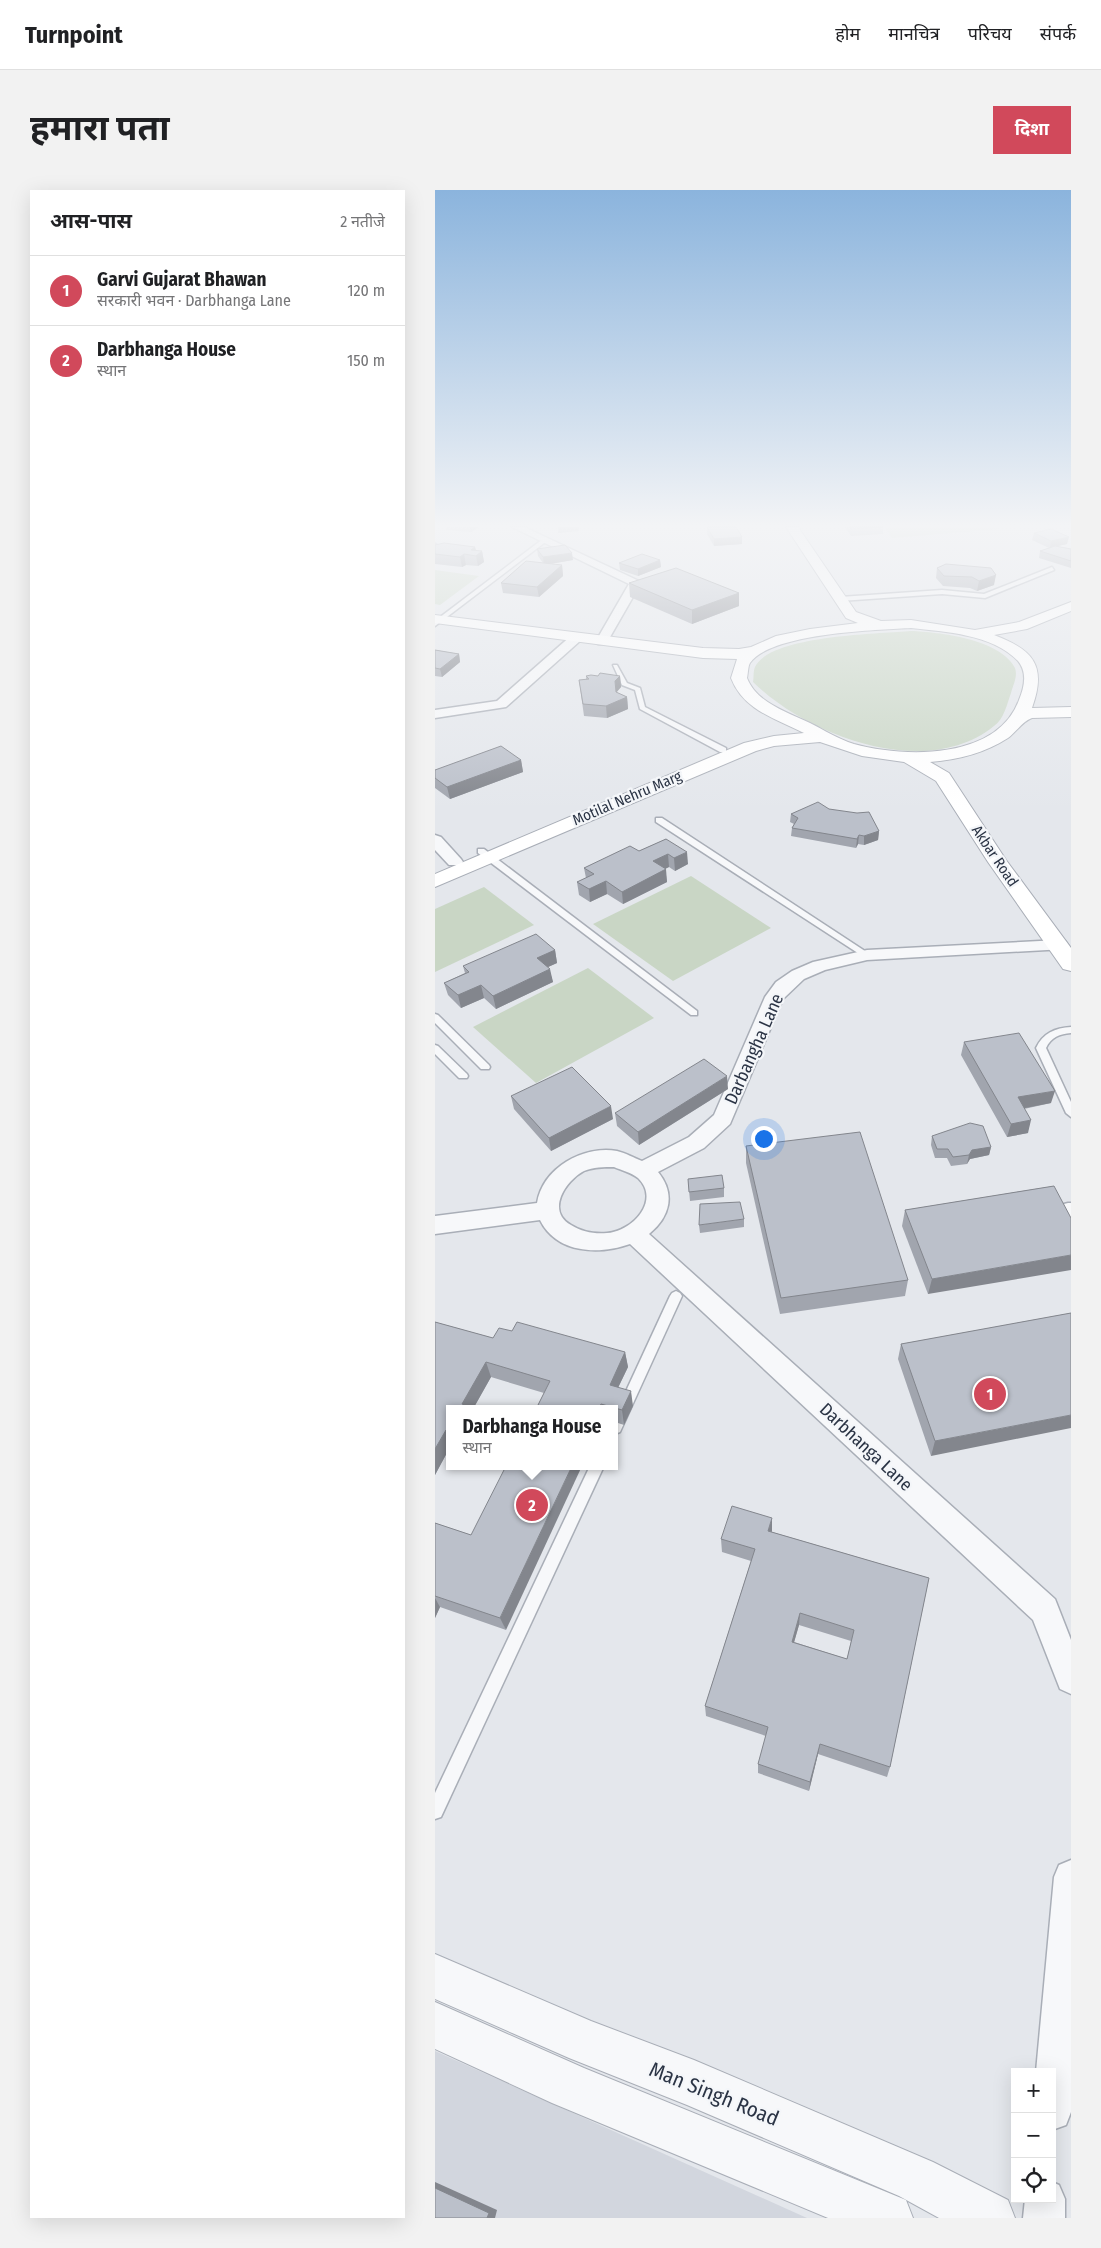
<!DOCTYPE html>
<html lang="hi">
<meta charset="utf-8">
<style>
:root{--surface:#fff;--page:#f2f2f2;--text:#202124;--muted:#757577;--line:#e0e0e0;--accent:#d1495b}
body{margin:0;font-family:"Fira Sans Condensed","Noto Sans Devanagari",sans-serif;background:var(--page);color:var(--text)}
.controls{position:absolute;right:15px;bottom:15px;display:grid;overflow:hidden;border-radius:0px;box-shadow:0 5px 20px #0002}
.controls button{width:45px;height:45px;display:grid;place-items:center;padding:0;border:0;border-bottom:1px solid var(--line);background:var(--surface);color:var(--text);font:25px sans-serif}
.you{position:absolute;left:328px;top:948px;width:18px;height:18px;margin:-12px;border:4px solid #fff;border-radius:50%;background:#1a73e8;box-shadow:0 0 0 8px #1a73e833}
.badge{display:grid;place-items:center;width:32px;height:32px;border-radius:50%;background:var(--accent);color:#fff;font-size:16px;font-weight:700}
.pin{position:absolute;translate:-50% -50%;border:2px solid #fff;box-shadow:0 1px 5px #0006}
.popup{position:absolute;left:11px;top:1215px;width:172px;height:65px;box-sizing:border-box;display:grid;place-content:center;border-radius:0px;background:var(--surface);filter:drop-shadow(0 1px 4px #0005);font-size:16px;white-space:nowrap;color:var(--muted)}
.popup b{font-size:19px;color:var(--text)}
.popup::after{content:'';position:absolute;left:50%;top:100%;margin-left:-10px;border:10px solid transparent;border-top-color:var(--surface)}
.list{margin:0;padding:0;list-style:none}
h2{display:flex;justify-content:space-between;align-items:center;height:65px;margin:0;padding:0 20px;font-size:21px}
h2 small{font-size:16px;font-weight:400;color:var(--muted)}
.list li{display:grid;grid-template-columns:32px 1fr auto;gap:15px;align-items:center;box-sizing:border-box;height:70px;padding:0 20px;border-top:1px solid var(--line)}
.list b{display:block;font-size:19px;white-space:nowrap}
.list p{margin:0;font-size:16px;white-space:nowrap;color:var(--muted)}
.list em{font-size:16px;font-style:normal;color:var(--muted)}
.icon{flex:none;width:28px;height:28px;fill:none;stroke:currentColor;stroke-width:2;stroke-linecap:round;stroke-linejoin:round}
.map{position:relative;flex:none;width:636px;height:2028px;overflow:hidden;border-radius:0px}
header{display:flex;align-items:center;gap:30px;box-sizing:border-box;height:70px;padding:0 25px;background:var(--surface);border-bottom:1px solid var(--line)}
header strong{font-size:24px}
nav{display:flex;gap:28px;margin-inline-start:auto;font-size:18px}
.intro{display:flex;align-items:center;justify-content:space-between;box-sizing:border-box;height:120px;padding:0 30px}
h1{margin:0;font-size:35px}
.button{padding:12px 22px;border-radius:0px;background:var(--accent);color:#fff;font-size:18px;font-weight:700}
main{display:flex;gap:30px;padding:0 30px}
aside{flex:1;background:var(--surface);border-radius:0px;box-shadow:0 5px 20px #0002}
.map>svg:first-child{display:block}
.built{fill:#d2d6de}
.green{fill:#c9d6c5}
.lines{fill:none;stroke-linecap:round;stroke-linejoin:round}
.service-casing{stroke:#a9aeb7;stroke-width:3}
.minor-casing{stroke:#a9aeb7;stroke-width:3}
.tertiary-casing{stroke:#a9aeb7;stroke-width:2}
.secondary-casing{stroke:#a9aeb7;stroke-width:2}
.service{fill:#f7f8fa;fill-rule:evenodd}
.minor{fill:#f7f8fa;fill-rule:evenodd}
.tertiary{fill:#f7f8fa;fill-rule:evenodd}
.secondary{fill:#fff;fill-rule:evenodd}
.wall{fill:#a1a5ae;fill-rule:evenodd}
.shaded-wall{fill:#83868d}
.building{fill:#bbc0ca;stroke:#83868d;fill-rule:evenodd}
.labels{text-anchor:middle;stroke-width:4.5;stroke-linejoin:round;paint-order:stroke}
.far-street-label{font-size:15px;fill:#2b3445;stroke:#f4f6f9}
.street-label{font-size:18px;fill:#2b3445;stroke:#f4f6f9}
.near-street-label{font-size:21px;fill:#2b3445;stroke:#f4f6f9}
</style>
<header>
<strong>Turnpoint</strong>
<nav><a>होम</a><a>मानचित्र</a><a>परिचय</a><a>संपर्क</a></nav>
</header>
<div class="intro"><h1>हमारा पता</h1><a class="button">दिशा</a></div>
<main>
<aside>
<h2>आस-पास<small>2 नतीजे</small></h2>
<ul class="list">
<li><span class="badge">1</span><div><b>Garvi Gujarat Bhawan</b><p>सरकारी भवन · Darbhanga Lane</p></div><em>120 m</em></li>
<li><span class="badge">2</span><div><b>Darbhanga House</b><p>स्थान</p></div><em>150 m</em></li>
</ul>
</aside>
<div class="map">
<svg width="636" height="2028" viewBox="0 0 636 2028">
<rect width="100%" height="100%" fill="#e4e7ec"/>
<path class="built" d="M0,1861L372,2028H0Z"/>
<g class="green">
<path d="M449,337H562L564,339L457,348Z"/>
<path d="M0,380L44,386L5,415L0,414Z"/>
<path d="M476,441C503,442 566,449 580,478C583,486 578,495 576,503C572,514 569,529 559,536C491,591 373,546 318,492C319,488 318,481 320,477C335,445 444,444 476,441Z"/>
<path d="M256,686L336,738L238,791L158,734Z"/>
<path d="M49,697L99,735L0,782V719Z"/>
<path d="M153,778L219,828L101,893L38,837Z"/>
</g>
<g class="lines">
<defs>
<g id="service">
<path d="M108,349L113,350L0,436V431Z"/>
<path d="M617,377L619,380L550,408L507,404L405,411L402,409L405,407L507,400L549,404Z"/>
<path d="M178,475H182L192,493L205,498L210,517L291,558V562H285L205,519L200,500L187,495Z"/>
<path d="M221,628H227L436,765L432,768L429,767L221,632Z"/>
<path d="M43,659H49L262,821V825H256L43,663Z"/>
<path d="M0,824L3,825L54,875L55,877L54,879H46L0,833Z"/>
<path d="M636,837V843C625,844 616,847 611,858L636,912V927L631,923L601,858C608,843 620,838 636,837Z"/>
<path d="M0,855L3,856L32,884L33,886L32,888H24L0,864Z"/>
<path d="M633,1013H636V1028L632,1027L627,1017L629,1014Z"/>
<path d="M241,1101L245,1103L247,1106L185,1242L180,1244V1225L235,1106L237,1103Z"/>
<path d="M155,1276H169L6,1627L0,1629V1603Z"/>
</g>
<g id="minor">
<path d="M77,337H89L204,391L206,393L171,454H163L161,451L194,394Z"/>
<path d="M141,444L145,445L147,448L145,451L71,517L0,528V520L62,511L137,445Z"/>
<path d="M0,645L6,647L26,669L28,672L26,675H14L0,660Z"/>
<path d="M624,750L630,751L633,755L630,759L432,770L390,780L369,789L348,809L295,934L269,958L223,982C241,1004 235,1027 214,1044L620,1409L636,1450V1504L625,1499L598,1430L195,1054C164,1065 122,1064 105,1030L0,1044V1026L102,1013C108,978 148,955 182,961C191,963 199,968 207,971L254,947L279,925L330,807L341,792L357,781L378,772L432,760ZM179,977C186,980 197,983 203,988C226,1010 198,1041 172,1043C159,1044 147,1042 136,1035C111,1021 130,991 149,981C158,977 169,977 179,977Z"/>
<path d="M636,1670V1922L631,1935L617,1940V1882H601L619,1687L624,1675Z"/>
<path d="M617,1992L624,1995L630,2009V2028H588L590,2009H617Z"/>
</g>
<g id="tertiary">
<path d="M0,1764L156,1831L259,1870L498,1972L573,2010L580,2028H504L464,2006L252,1915L134,1868L0,1809Z"/>
<path d="M0,1812L149,1878L471,2010L478,2028H393L117,1913L0,1859Z"/>
</g>
<path id="secondary" d="M351,337H363L421,422L446,431L476,430L540,440L584,432L636,412V421L592,439L559,445C599,460 612,476 597,518L636,517V527L597,528C588,531 581,542 573,548C550,563 522,570 495,572L514,583L571,670L636,758V781L628,779L553,672L501,591L469,572L427,566L385,552L339,556L321,561L0,697V684L309,553L339,546L369,543C341,529 308,520 296,488L302,469L268,468L0,433V425L268,458L304,459L316,457L341,446L375,439L423,433L411,428ZM476,438C511,442 557,444 583,471C593,483 589,498 584,510C562,570 470,568 419,554C403,549 389,540 375,533C352,522 322,513 312,488C313,484 313,476 315,473C336,443 441,440 476,438Z"/>
</defs>
<use href="#service" class="service-casing"/>
<use href="#minor" class="minor-casing"/>
<use href="#tertiary" class="tertiary-casing"/>
<use href="#secondary" class="secondary-casing"/>
<use href="#service" class="service"/>
<use href="#minor" class="minor"/>
<use href="#tertiary" class="tertiary"/>
<use href="#secondary" class="secondary"/>
</g>
<g class="wall">
<path d="M11,337H44L36,342L11,340Z"/>
<path d="M272,337L307,347V354L279,356L272,344Z"/>
<path d="M410,337H448V344L416,346Z"/>
<path d="M599,343L632,354L622,356L636,359V378L604,368L605,361L614,358L597,350Z"/>
<path d="M0,352L3,354L40,357L41,361H47L49,372L43,376L31,375L27,377L0,374Z"/>
<path d="M102,359L138,370L114,374L127,375L128,386L104,407L68,403L66,393L108,373L103,366Z"/>
<path d="M225,370L226,377L203,386L185,380L184,373Z"/>
<path d="M511,374L559,395L542,401L535,398L508,396L501,388L502,378Z"/>
<path d="M194,393L304,403V416L257,434L195,407Z"/>
<path d="M0,460L24,464L25,472L7,487L0,486Z"/>
<path d="M151,486H185L186,497L181,502L192,507L193,519L172,528L149,526L144,490H151Z"/>
<path d="M86,570L88,582L15,609L0,598V580Z"/>
<path d="M394,619L444,641L443,650L429,655L423,654L421,658L356,646L357,638L359,634L355,632L356,624Z"/>
<path d="M231,649L253,674L240,681L234,677L230,679L232,692L188,714L172,704L155,712L144,705L142,692L151,688L149,678L204,661Z"/>
<path d="M120,760L122,773L113,777L118,792L61,819L49,808L26,818L13,805L9,793L30,783L28,776Z"/>
<path d="M529,852L616,913L589,919L593,943L572,947L526,865Z"/>
<path d="M293,899L204,955L182,936L180,923Z"/>
<path d="M76,906L178,929L116,961L79,919Z"/>
<path d="M497,946L556,957L554,965L535,969L532,974L516,976L512,968H500L496,955Z"/>
<path d="M311,956L473,1090L470,1106L345,1124L311,973Z"/>
<path d="M253,989L289,998V1007L255,1011Z"/>
<path d="M619,996L493,1104L467,1036L470,1020Z"/>
<path d="M309,1029V1037L265,1043L264,1035Z"/>
<path d="M636,1123L496,1266L463,1169L466,1154Z"/>
<path d="M0,1132L58,1148L77,1141L190,1162L193,1177L183,1198L198,1216L189,1235L180,1232V1219H101L109,1203L56,1187L38,1219H14V1259L0,1285Z"/>
<path d="M0,1333L36,1345L71,1440L5,1417L0,1428Z"/>
<path d="M337,1342L494,1388L455,1577L452,1587L383,1564L374,1601L323,1583V1574L331,1546L271,1526L270,1516L316,1371L287,1362L286,1349ZM364,1435L416,1451L412,1469L359,1452Z"/>
</g>
<g class="shaded-wall">
<path d="M35,337H44L36,342Z"/>
<path d="M123,337H144V341L123,343Z"/>
<path d="M307,347V354L279,356V349Z"/>
<path d="M634,347L632,354L615,358L616,351Z"/>
<path d="M40,357L42,365L47,361L49,372L43,376L41,366L36,360Z"/>
<path d="M137,363L138,370L109,375L108,367Z"/>
<path d="M29,364L31,375L27,377L25,367Z"/>
<path d="M225,370L226,377L203,386V379Z"/>
<path d="M127,375L128,386L104,407L102,397Z"/>
<path d="M561,385L559,395L542,401L544,391Z"/>
<path d="M304,403V416L257,434V420Z"/>
<path d="M24,464L25,472L7,487L5,479Z"/>
<path d="M185,486L186,497L181,503L180,491Z"/>
<path d="M192,507L193,519L172,528L171,516Z"/>
<path d="M86,570L88,582L15,609L12,597Z"/>
<path d="M444,641L443,650L429,655V646Z"/>
<path d="M424,645L423,654L421,658L422,649Z"/>
<path d="M252,662L253,674L240,681L239,668Z"/>
<path d="M233,664L234,677L219,684L218,671Z"/>
<path d="M231,679L232,692L188,714L187,702Z"/>
<path d="M171,691L172,704L155,712L154,699Z"/>
<path d="M120,760L122,773L104,781L102,768Z"/>
<path d="M115,779L118,792L61,819L58,806Z"/>
<path d="M46,795L49,808L26,818L23,805Z"/>
<path d="M292,886L293,899L204,955L203,942Z"/>
<path d="M620,901L616,913L580,920L583,907Z"/>
<path d="M176,916L178,929L116,961L114,948Z"/>
<path d="M596,930L593,943L572,947L576,934Z"/>
<path d="M556,957L554,965L535,969L532,974L534,965L537,960Z"/>
<path d="M636,1065V1080L493,1104L497,1089Z"/>
<path d="M190,1162L193,1177L177,1210L175,1195Z"/>
<path d="M51,1172L56,1187L38,1219H29L27,1214Z"/>
<path d="M196,1201L198,1216L189,1235L187,1220Z"/>
<path d="M636,1225V1238L496,1266L500,1251Z"/>
<path d="M11,1240L14,1248V1259L0,1285V1259Z"/>
<path d="M137,1276H147L71,1440L65,1428Z"/>
<path d="M337,1328V1341L333,1354V1341Z"/>
<path d="M0,1408L5,1417L0,1428Z"/>
<path d="M365,1423L364,1435L356,1463L357,1452Z"/>
<path d="M385,1554L383,1564L374,1601L375,1592Z"/>
<path d="M0,1992L62,2020L60,2028H52L0,1998Z"/>
</g>
<g class="building">
<path d="M272,337H301L307,347L279,349Z"/>
<path d="M415,337H448L416,339Z"/>
<path d="M616,339L634,347L616,351L599,343Z"/>
<path d="M9,353L40,357L36,360L47,361L41,366L29,364L25,367L0,364V355Z"/>
<path d="M130,355L137,363L108,367L102,359Z"/>
<path d="M620,356L636,359V371L605,361Z"/>
<path d="M207,364L225,370L203,379L184,373Z"/>
<path d="M91,371L127,375L102,397L66,393Z"/>
<path d="M511,374L556,378L561,385L544,391L537,387L509,386L502,378Z"/>
<path d="M241,378L304,403L257,420L194,393Z"/>
<path d="M0,460L24,464L5,479L0,478Z"/>
<path d="M165,483L185,486L180,491L181,502L192,507L171,516L148,514L144,490L154,489L151,486L156,485L163,486Z"/>
<path d="M66,556L86,570L12,597L0,588V580Z"/>
<path d="M383,612L394,619L422,623L434,622L444,641L429,646L424,645L422,649L357,638L363,628L356,624Z"/>
<path d="M231,649L252,662L239,668L233,664L218,671L231,679L187,702L171,691L154,699L142,692L159,684L149,678L195,656L204,661Z"/>
<path d="M101,744L120,760L102,768L115,779L58,806L46,795L23,805L9,793L34,782L28,776Z"/>
<path d="M584,843L620,901L583,907L596,930L576,934L529,852Z"/>
<path d="M269,869L292,886L203,942L180,923Z"/>
<path d="M137,877L176,916L114,948L76,906Z"/>
<path d="M535,933L548,936L556,957L537,960L534,965L518,967L513,959H502L497,946Z"/>
<path d="M425,942L473,1090L346,1108L311,956Z"/>
<path d="M287,985L289,998L254,1002L253,989Z"/>
<path d="M619,996L636,1028V1065L497,1089L470,1020Z"/>
<path d="M305,1012L309,1029L264,1035L265,1014Z"/>
<path d="M636,1123V1225L500,1251L466,1154Z"/>
<path d="M0,1132L58,1148L64,1138L77,1141L82,1132L190,1162L175,1195L196,1201L187,1220L166,1214L164,1219H101L115,1191L51,1172L27,1214L33,1216L31,1219H14V1241L11,1240L0,1259Z"/>
<path d="M71,1276H137L65,1428L0,1406V1333L36,1345Z"/>
<path d="M297,1316L337,1328L333,1341L494,1388L455,1577L385,1554L375,1592L323,1574L333,1537L270,1516L320,1359L286,1349ZM365,1423L419,1440L412,1469L357,1452Z"/>
<path d="M0,1998L54,2023L52,2028H0Z"/>
</g>
<linearGradient id="sky" x2="0" y2="1"><stop stop-color="#8bb4dd"/><stop offset="0.54" stop-color="#f3f4f6"/><stop offset="1" stop-color="#f3f4f6" stop-opacity="0"/></linearGradient>
<rect width="636" height="621" fill="url(#sky)"/>
<g class="labels">
<g class="far-street-label">
<text transform="translate(192 608) rotate(-23)" y="5">Motilal Nehru Marg</text>
<text transform="translate(560 666) rotate(56)" y="5">Akbar Road</text>
</g>
<g class="street-label">
<text transform="translate(319 859) rotate(-66)" y="6">Darbangha Lane</text>
<text transform="translate(431 1257) rotate(43)" y="6">Darbhanga Lane</text>
</g>
<g class="near-street-label">
<text transform="translate(279 1904) rotate(22)" y="7">Man Singh Road</text>
</g>
</g>
</svg>
<div class="controls">
<button>+</button>
<button>−</button>
<button><svg class="icon" aria-label="locate" viewBox="0 0 24 24"><circle cx="12" cy="12" r="6"/><path d="M12 2v4M12 18v4M2 12h4M18 12h4"/></svg></button>
</div>
<div class="you"></div>
<div class="pin badge" style="left:555px;top:1204px">1</div>
<div class="pin badge" style="left:97px;top:1315px">2</div>
<div class="popup"><b>Darbhanga House</b>स्थान</div>
</div>
</main>
